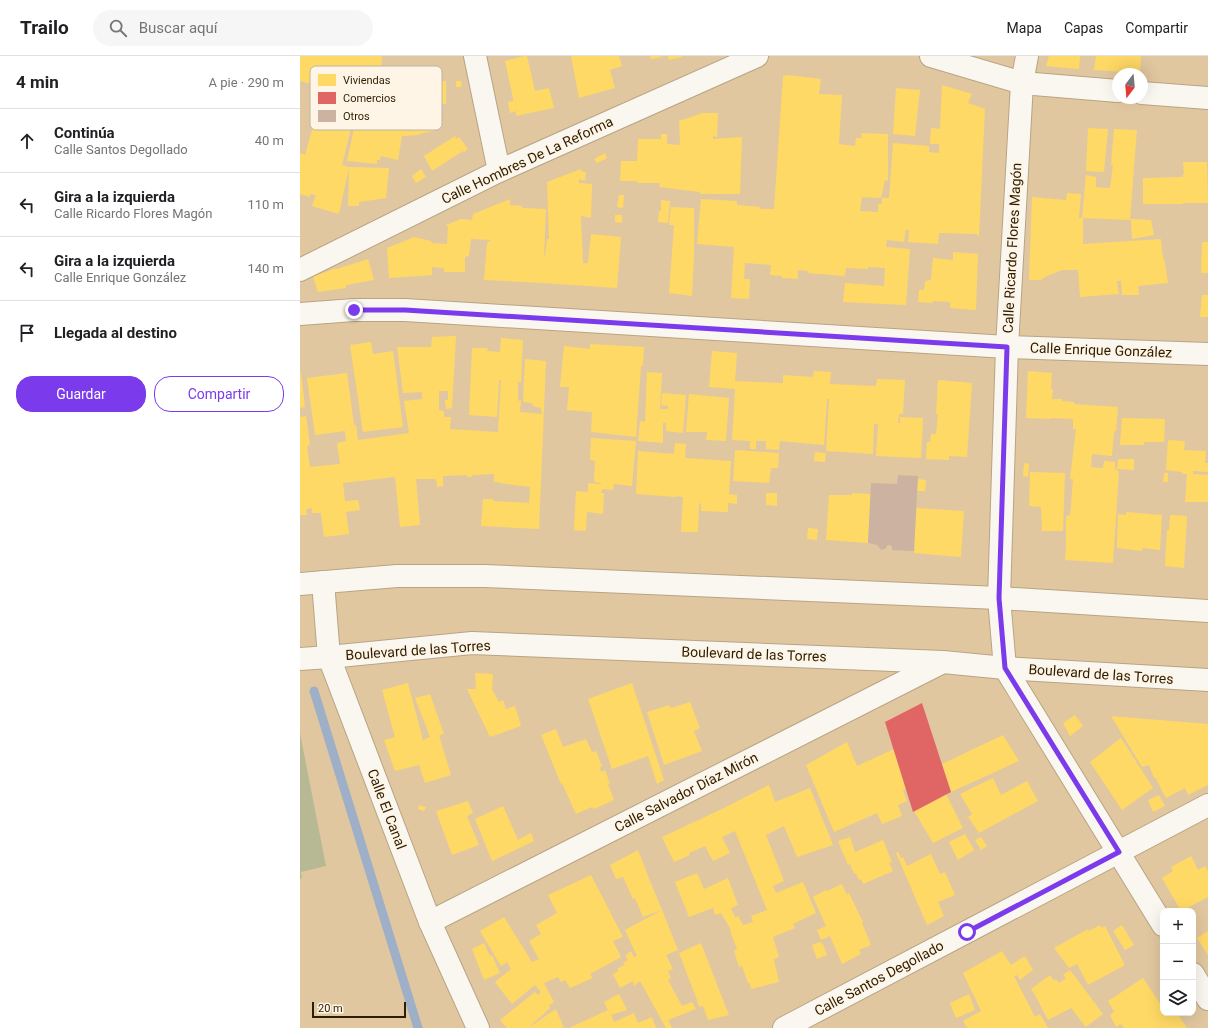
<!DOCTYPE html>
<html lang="es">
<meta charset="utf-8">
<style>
:root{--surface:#fff;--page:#f6f6f6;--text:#202124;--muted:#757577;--line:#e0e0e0;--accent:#7c3aed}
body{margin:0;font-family:Roboto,sans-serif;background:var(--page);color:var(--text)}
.controls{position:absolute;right:12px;bottom:12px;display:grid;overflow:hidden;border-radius:8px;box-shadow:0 4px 16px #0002}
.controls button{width:36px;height:36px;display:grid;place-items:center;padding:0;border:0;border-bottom:1px solid var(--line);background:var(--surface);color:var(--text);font:20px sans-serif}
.compass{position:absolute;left:812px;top:12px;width:36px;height:36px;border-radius:50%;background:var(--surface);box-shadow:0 4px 16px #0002;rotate:196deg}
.scale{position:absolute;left:12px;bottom:10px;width:94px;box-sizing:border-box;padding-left:4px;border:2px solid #2e1d00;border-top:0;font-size:11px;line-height:14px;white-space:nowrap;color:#2e1d00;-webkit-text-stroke:3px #fef5e7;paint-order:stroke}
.stop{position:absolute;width:12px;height:12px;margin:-9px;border:3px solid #7c3aed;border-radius:50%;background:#fff}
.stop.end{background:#7c3aed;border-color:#fff;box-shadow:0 1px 4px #0008}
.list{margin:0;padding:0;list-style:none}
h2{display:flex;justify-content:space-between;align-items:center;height:52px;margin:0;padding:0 16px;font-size:17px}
h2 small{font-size:13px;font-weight:400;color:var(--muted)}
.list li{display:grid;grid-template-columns:26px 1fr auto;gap:12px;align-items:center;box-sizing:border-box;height:64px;padding:0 16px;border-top:1px solid var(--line)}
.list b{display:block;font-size:15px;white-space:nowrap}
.list p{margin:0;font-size:13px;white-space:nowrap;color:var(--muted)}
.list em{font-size:13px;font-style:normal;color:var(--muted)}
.actions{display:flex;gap:8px;padding:12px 16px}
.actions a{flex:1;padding:9px 0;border:1px solid var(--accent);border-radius:16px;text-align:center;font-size:14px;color:var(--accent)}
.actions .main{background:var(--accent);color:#fff}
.icon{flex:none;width:22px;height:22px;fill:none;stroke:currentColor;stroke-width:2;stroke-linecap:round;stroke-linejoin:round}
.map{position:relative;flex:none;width:908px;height:972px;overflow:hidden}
header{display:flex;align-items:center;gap:24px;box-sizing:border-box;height:56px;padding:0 20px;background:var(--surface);border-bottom:1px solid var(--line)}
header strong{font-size:19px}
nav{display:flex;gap:22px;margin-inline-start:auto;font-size:14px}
.search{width:280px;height:36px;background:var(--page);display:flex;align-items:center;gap:10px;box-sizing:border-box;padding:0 14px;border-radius:22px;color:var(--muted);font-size:15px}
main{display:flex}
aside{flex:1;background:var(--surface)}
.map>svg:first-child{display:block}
.green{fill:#b7b995}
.homes{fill:#ffd966}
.shops{fill:#e06666}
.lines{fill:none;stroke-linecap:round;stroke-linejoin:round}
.stream{stroke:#9eafc8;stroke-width:9}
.building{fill:#ccb3a1}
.minor-casing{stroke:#b8a484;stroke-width:24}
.minor{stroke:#faf7f1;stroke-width:22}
.route{stroke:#7c3aed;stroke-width:5}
.labels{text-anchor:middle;stroke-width:4;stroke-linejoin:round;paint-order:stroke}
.street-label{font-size:14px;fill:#2e1d00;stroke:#fef5e7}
.key{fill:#fef5e7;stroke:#c0b4a2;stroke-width:1}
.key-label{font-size:11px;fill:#2e1d00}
</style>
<header>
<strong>Trailo</strong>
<div class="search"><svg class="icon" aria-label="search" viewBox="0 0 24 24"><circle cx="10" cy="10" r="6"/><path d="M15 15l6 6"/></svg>Buscar aquí</div>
<nav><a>Mapa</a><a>Capas</a><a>Compartir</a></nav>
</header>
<main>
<aside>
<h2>4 min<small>A pie · 290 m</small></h2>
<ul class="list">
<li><svg class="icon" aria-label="ahead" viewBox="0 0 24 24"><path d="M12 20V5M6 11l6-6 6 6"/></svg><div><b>Continúa</b><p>Calle Santos Degollado</p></div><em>40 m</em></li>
<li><svg class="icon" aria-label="left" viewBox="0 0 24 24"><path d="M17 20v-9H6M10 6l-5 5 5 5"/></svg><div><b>Gira a la izquierda</b><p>Calle Ricardo Flores Magón</p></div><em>110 m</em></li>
<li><svg class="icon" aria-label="left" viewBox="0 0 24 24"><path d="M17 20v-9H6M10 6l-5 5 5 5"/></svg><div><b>Gira a la izquierda</b><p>Calle Enrique González</p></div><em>140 m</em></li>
<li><svg class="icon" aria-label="arrive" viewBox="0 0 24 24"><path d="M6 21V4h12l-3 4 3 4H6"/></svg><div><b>Llegada al destino</b></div></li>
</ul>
<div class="actions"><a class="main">Guardar</a><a>Compartir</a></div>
</aside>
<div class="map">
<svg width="908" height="972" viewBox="0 0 908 972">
<rect width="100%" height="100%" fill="#e1c79f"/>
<path class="green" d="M0,677L26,810L1,816L2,822L0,823Z"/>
<g class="homes">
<path d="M0,0H82L80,25H82L81,47L59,41L42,109L49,111L89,112L86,142L59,146V150H48L49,112L39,158L12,150L16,139L10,138V141L0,138V97L5,99L24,31L0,25Z"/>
<path d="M224,0H227L235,35L249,32L254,52L216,60V55L210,57L208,46L213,45V42L205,5Z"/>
<path d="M271,0H319L322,10L310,14L315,32L279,42Z"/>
<path d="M350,0H361L362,1L351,3Z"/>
<path d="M368,0H382V1L369,4Z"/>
<path d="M749,0H780L779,13L746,10Z"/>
<path d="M796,0H841L840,17L794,14Z"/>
<path d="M488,19L521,23L519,38L542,39L539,88L555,90L556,82H562L561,77L588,78V125L585,124L581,142L562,141L560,155L578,156V148H582V142H589L593,87L629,90V96L639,97V88H630L631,72L640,73L642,29L672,38L668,47L685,53L679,180H677V178L639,177L638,188L608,186L609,174H606L604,186L587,184L586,191L610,193L606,249L543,246L545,227L584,230L585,212L568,211V213L546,212L545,220L508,217V215L498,214V223L482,222V220L470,219L471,209L445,207L444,223H450L449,243L431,242L434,191L397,188L401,143L437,145V149L460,151L461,153H474L483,20Z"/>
<path d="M95,25H146V48L94,50Z"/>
<path d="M156,25H161L162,31H156Z"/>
<path d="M596,32L620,34L615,80L593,78Z"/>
<path d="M67,50L78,51L77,56L86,57L85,65L99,66L98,58L131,55L134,75L119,78V79L102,80L98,104L81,100L80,104H77V108L47,105L58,54L67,56Z"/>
<path d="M403,57H418L417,81L413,80V83L442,81L440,138H400V136L359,131L360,127H338L336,125H320L321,105H337L338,83H361V78H367V88L380,89L379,65Z"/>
<path d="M788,72L808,73L804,116L786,115Z"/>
<path d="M814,73L837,74L830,163L851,164L854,179L832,183L831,164L782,162L786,119L796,121V131L810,132L813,109H811Z"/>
<path d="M155,80L156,83L159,81L168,93L164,96L163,95L132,115L124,100Z"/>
<path d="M305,97L307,102L297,107L294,103Z"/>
<path d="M883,106H907L908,147H883V148H843V122L883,121V118H884Z"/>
<path d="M121,113L126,121L116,127L112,120Z"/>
<path d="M281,113V115L286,116L285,125L279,123V127L292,128L291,162L281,160L283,207H288L291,178L321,181L317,232L243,227L184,224L187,187L191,184L171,183L169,200L165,201V216H144V212L132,211V219L89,222L87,192L114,181L131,185L132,187L147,188L148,170H146V169L161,163L172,164L173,158L210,143V149L222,150V152L246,153L244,200H245L247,183H249L247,126Z"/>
<path d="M767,137L781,138L779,162H783V188L861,183L863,202H864L868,227L838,230L839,239H822L821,225H817L819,238L780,241L778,214H762L745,221L741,224H729L732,141L766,144Z"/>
<path d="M319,139H324L323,152L317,151Z"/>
<path d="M361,144L370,145L368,167L358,166L359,155H361Z"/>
<path d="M371,151L394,152V201L392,240L369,237L374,169H369Z"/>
<path d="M315,159H322V167L315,166Z"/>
<path d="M902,186H908V217H901Z"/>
<path d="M653,196L678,198L676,254L650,252V246L633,245V247L618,246L619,234H624L625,225L631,224L633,202L653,204Z"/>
<path d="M68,203L74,224L46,229V232L18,236L13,221L36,212L37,213Z"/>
<path d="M902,239H908V261H900Z"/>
<path d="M156,280L152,352L146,353L145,344H148V335H139V354L144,355V361H151L150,373L198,376L201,324H199L197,361L169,359L172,292H188L187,295L200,296L201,282L223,284L221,326H218V345L221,344L220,356L242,358L241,352L233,350L232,347L223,346L225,303L246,305L239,473L181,470L183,443H193V445L229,447L230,431L199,427V426H194V418L172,419V421H167V419L143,420V430L137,431L136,423H116L120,469L100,471L95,421L43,427L45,445L58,444L60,454L46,456L49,478L24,481L21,457H12V452L6,453L7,459H0V361L6,360L10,389L7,390L10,411L40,408L37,387L46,385L45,375L15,379L7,322L47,317L54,369H56L58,384L109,377L104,345L122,343V336L103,337L97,291H131L132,281Z"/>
<path d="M71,286L73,298L93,295L103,371L63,376L50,289Z"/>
<path d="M290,288L344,291L343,310H341L336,381L291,376L292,356L267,354L269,331H260L264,290L290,293Z"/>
<path d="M412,295L437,297L435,325L483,327V319L513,321L514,315L531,316L530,328L576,330L577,323L605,324L603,358H599L598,367H600V361L623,362L621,402L576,400L578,368H574L573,398L526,395L529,343H527L524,389L480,385L479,394L466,393V385H456V393H450V385L432,384L435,333L409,331Z"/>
<path d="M728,315L752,317L751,333H753L752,343H762V345L774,346V348L818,351L816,375H814L812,400L792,398L791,411L803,412L804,405L815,406V413L819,415L813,507L765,504L766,490V460L770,459L771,450L773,423H770L776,373H773V363L751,362V363L726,362Z"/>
<path d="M347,316L362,317L360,353H368V350L361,349L362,337L386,339L383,377L366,375V367H363V387L338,385L340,365L345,366Z"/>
<path d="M0,317H1L5,351L0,352Z"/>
<path d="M638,324L672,327L667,401L649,400V404L626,403L627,386H630L631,378H636L638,358H636Z"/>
<path d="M389,338L429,342L426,385L406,384L407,376H386Z"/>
<path d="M822,362L865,363L864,386H844V389H820Z"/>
<path d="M291,382L336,385L332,430L314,428L313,434L302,433L301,437H304L303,458L287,456L286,475L274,474L276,435L288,436V427L301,428V427L294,426L295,405L290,404Z"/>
<path d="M868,384L885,385L884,394L906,395L905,407H908V416L893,415V418L908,419V446H885L887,418H882V416L866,414Z"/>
<path d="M375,387L386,388L385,402L431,405L429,438L437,439V448L428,447V456L401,455V447L399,448L398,476H381L383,441L376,440V441L336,438L338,395L374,398Z"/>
<path d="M435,394L479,397L478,412H471L469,427L433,425Z"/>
<path d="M515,396L526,397L525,406L514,405Z"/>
<path d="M818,403H834V414L817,413Z"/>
<path d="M724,407L729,408L728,421L723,420Z"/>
<path d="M730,416L765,417L763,475H742L741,451L729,450Z"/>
<path d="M864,417H868V426H863Z"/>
<path d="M618,423L626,424L625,435H617Z"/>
<path d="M466,437H477V450L466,449Z"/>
<path d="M552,437L571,438L568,487L526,484L529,439H552Z"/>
<path d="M616,452L664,455L661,501L614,497Z"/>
<path d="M826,456L862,459L860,494L842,492V495L817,492L818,458L826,459Z"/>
<path d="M870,459L887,460L884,512L865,510L867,474H869Z"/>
<path d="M508,472L518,473L517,484L507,483Z"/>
<path d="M175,617L193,618L192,633L199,646L203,644L206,653L215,650L221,670L190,681L167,633H176Z"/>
<path d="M108,627L123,684L130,681L115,642L130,638L144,678L139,679L151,719L125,727L119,709L95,715L84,684L95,681L82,634Z"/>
<path d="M332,627L364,724L357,728L348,700L312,713L288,643Z"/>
<path d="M390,646L400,672L394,675L402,695L364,709L347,656L369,649L371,652Z"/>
<path d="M775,659L783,670L770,680L763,667Z"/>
<path d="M811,660L908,668V729L888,739L885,732L866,742L855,721L854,722L849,709L842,711Z"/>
<path d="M256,673L263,691L286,683L292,696L296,695L302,710L299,712L302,716L305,714L310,728H308L314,744L294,753L292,751L276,758L262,727L261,728L241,679Z"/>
<path d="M703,679L719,705L651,736L642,708Z"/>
<path d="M821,682L853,732L822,754L790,706Z"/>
<path d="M547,686L557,710L594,693L606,733L603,734L607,745L598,749L602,760L582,768L577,757L534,776L506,709Z"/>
<path d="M693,722L701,739L727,725L738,745L679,777L668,761L672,758L660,738Z"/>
<path d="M469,729L475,746L510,732L533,789L497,801L484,770L466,779L484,825L473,830L476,837L503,826L516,857L493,868L495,872L473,881L479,901L472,904H474L479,926L451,933L450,927H448L442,910L439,911L434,895L437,893L430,875L431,874L421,857L415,859L413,852L389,861L375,826L397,817L404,833L428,822L438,849L431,852L435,861L438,860L443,869L453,866L451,860L467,854L435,775L422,781L430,797L413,805L405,790L389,797L390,799L374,806L362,781L424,752Z"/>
<path d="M646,738L663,772L633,787L614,755Z"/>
<path d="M859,739L865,750L853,756L848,744Z"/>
<path d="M168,745L173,757L167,760L179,789L152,799L136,755Z"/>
<path d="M119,749L126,751L124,755L118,753Z"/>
<path d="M203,750L218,784L231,777L234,785L192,805L175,763Z"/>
<path d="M665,778L674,794L658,804L649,786Z"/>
<path d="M550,781L555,796L583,784L592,806L589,807L593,815L563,828L561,823L559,824L556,817L554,818L550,808L548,809L538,785Z"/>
<path d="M681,781L687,790L681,794L675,784Z"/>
<path d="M338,794L350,825L362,854L378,894L366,899L373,913L368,915L371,922L368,924L382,950L392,946L396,953L368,964L372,972H366L340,925L334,930L333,925L320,932L313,918L318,915V912L325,909L323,907L328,904L325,900L331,895L334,901L337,900L325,874L362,854L343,861L335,842L333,843L323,821L316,823L310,809Z"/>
<path d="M598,796L601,802L603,801L607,810L631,798L640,818L645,816L655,839L638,846L644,860L627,869L596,797Z"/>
<path d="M891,800L898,814L905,810L908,815V841L881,855L862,822L873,815L871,811Z"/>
<path d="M291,819L323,881L313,885L321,901L290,918L293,922L270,932L265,924L261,926L258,921L244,927L254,946L249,950L250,952L228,972H207L200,964L235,936L238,939L241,936L235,929L212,948L195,926L211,913L207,906L201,910L180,875L204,861L232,906L239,903L229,885L241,878L236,869L257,857L248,839Z"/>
<path d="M542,828L547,839L549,837L563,866L562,867L571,889L559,894L561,898L542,908L530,880L521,884L517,874L526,870L513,841L526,834L527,835Z"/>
<path d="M800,869L801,872L805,870L825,909L788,929L777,908L769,912L754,892L788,873L789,875Z"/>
<path d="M822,869L834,889L825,894L813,875Z"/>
<path d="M908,875V899L897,882Z"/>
<path d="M520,886L523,888L527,899L517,903L512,889Z"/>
<path d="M184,887L190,900L192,899L200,917L184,924L172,893Z"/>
<path d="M401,887L423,944L429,959L408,964L403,950L399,951L397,944L379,897Z"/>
<path d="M702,895L711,909L725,900L733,914L720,924L717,919L714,920L735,961L740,958L748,972H667L663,965L681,955L663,917Z"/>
<path d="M770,914L803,958L786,971L771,952L748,964L736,941L731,933L750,919L754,925L756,923L759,927L766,922L763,919Z"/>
<path d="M843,922L863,952V957H877L887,972H824L821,968L816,971L810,959L814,956L808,945Z"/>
<path d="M319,938L327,954L311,959L314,966L334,957L338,967L352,961L356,972H269L308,954L304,946Z"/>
<path d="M669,938L675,954L656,962L650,947Z"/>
<path d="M256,953L264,972H228L250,957Z"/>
</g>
<path class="shops" d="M622,647L651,736L613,756L585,666Z"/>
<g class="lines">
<path class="stream" d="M14,635L118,972"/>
</g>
<path class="building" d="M598,419L618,420L614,495L592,494V490L588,489L585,493L581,494L577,489L568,487L571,427L597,428Z"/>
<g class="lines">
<defs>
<g id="minor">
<path d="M175,0L199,115"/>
<path d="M631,0L722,27L818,35"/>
<path d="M727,0L722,27L707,291L699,542L705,612L863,869"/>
<path d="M842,37L908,42"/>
<path d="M0,214L199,115L457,0"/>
<path d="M0,258L54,254H105L707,291L908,298"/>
<path d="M23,526L29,601L130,866L178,972"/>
<path d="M0,528L97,520H184L699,542L908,555"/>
<path d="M0,603L29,601L172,587L643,606L705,612L908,624"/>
<path d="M130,866L641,607"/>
<path d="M893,918L908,943"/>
<path d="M484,972L908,749"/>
</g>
</defs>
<use href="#minor" class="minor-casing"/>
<use href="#minor" class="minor"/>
</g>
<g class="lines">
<path class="route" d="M54,254H105L707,291L699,542L705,612L819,796L667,876"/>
</g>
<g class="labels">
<g class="street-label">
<text transform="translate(227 104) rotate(-25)" y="5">Calle Hombres De La Reforma</text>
<text transform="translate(712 192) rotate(-87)" y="5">Calle Ricardo Flores Magón</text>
<text transform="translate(801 294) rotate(2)" y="5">Calle Enrique González</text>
<text transform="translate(118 594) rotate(-4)" y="5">Boulevard de las Torres</text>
<text transform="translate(454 598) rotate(2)" y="5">Boulevard de las Torres</text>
<text transform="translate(801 618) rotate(4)" y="5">Boulevard de las Torres</text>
<text transform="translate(386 736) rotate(-27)" y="5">Calle Salvador Díaz Mirón</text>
<text transform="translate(87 753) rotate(69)" y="5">Calle El Canal</text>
<text transform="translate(579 922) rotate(-28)" y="5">Calle Santos Degollado</text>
</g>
</g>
<rect x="10" y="10" width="132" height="64" rx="6" class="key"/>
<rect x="18" y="18" width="18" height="12" fill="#ffd966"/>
<rect x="18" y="36" width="18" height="12" fill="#e06666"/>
<rect x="18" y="54" width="18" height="12" fill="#ccb3a1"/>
<g class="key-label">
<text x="43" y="28">Viviendas</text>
<text x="43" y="46">Comercios</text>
<text x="43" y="64">Otros</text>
</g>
</svg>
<div class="controls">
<button>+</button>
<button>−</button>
<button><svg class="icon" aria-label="layers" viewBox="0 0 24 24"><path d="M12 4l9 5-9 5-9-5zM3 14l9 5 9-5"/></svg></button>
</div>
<svg class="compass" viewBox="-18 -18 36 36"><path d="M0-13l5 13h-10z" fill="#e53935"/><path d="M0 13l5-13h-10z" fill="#757577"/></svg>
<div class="scale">20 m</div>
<div class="stop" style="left:667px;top:876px"></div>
<div class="stop end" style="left:54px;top:254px"></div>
</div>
</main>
